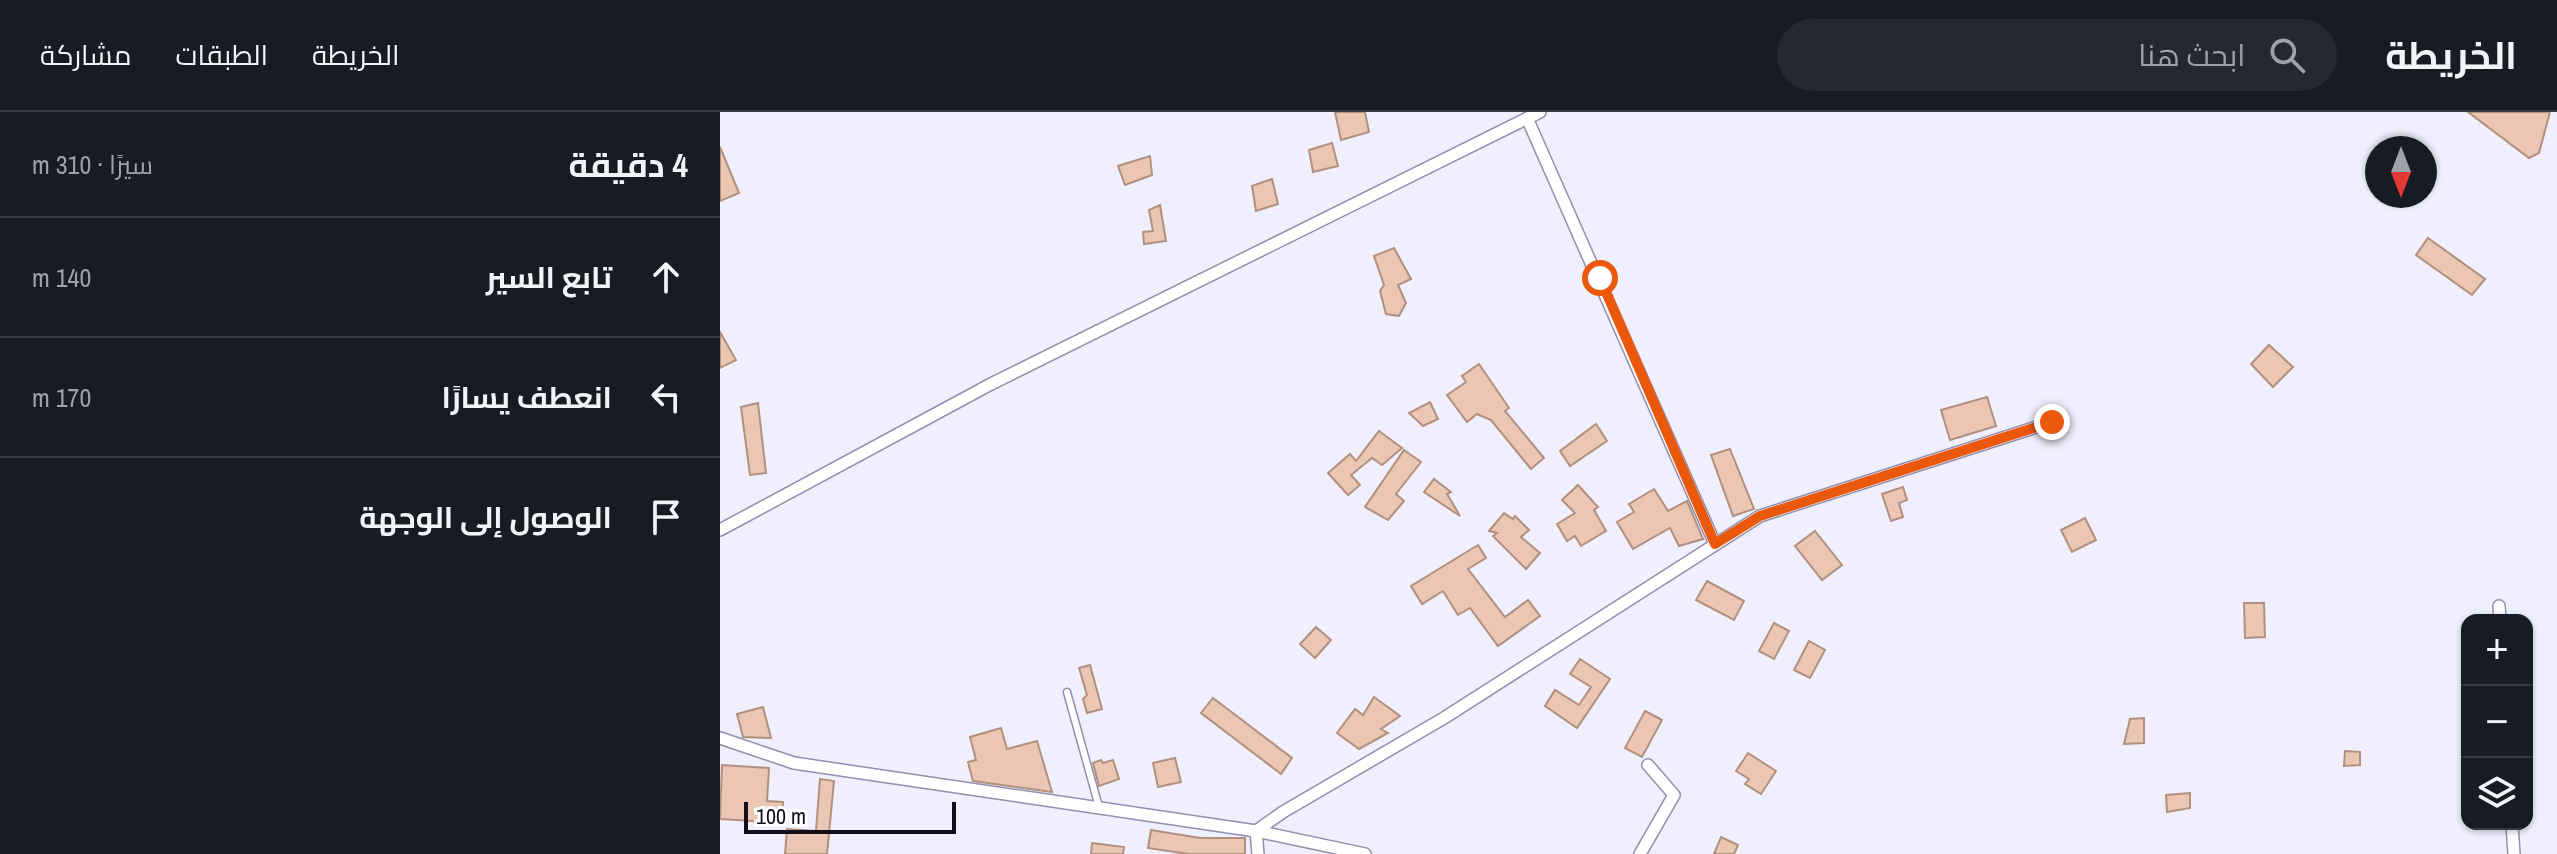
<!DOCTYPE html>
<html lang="ar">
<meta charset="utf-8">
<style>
:root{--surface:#171b24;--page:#242831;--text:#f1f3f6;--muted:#9ea1a6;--line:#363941}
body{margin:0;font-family:"Archivo Narrow",Cairo,sans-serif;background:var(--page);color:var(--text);direction:rtl}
.controls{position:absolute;right:24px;bottom:24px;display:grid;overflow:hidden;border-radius:16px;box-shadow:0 2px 6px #0004}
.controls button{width:72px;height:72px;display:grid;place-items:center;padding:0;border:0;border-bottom:2px solid var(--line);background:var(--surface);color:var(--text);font:40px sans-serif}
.compass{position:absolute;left:1645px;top:24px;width:72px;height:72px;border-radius:50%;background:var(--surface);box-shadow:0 2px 6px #0004;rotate:180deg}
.scale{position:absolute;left:24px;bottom:20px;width:212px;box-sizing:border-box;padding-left:8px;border:4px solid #110f1b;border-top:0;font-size:22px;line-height:28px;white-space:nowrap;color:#110f1b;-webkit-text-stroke:6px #fefefe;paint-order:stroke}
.stop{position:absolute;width:24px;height:24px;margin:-18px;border:6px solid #ea580c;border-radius:50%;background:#fff}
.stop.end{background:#ea580c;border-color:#fff;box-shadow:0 2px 8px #0008}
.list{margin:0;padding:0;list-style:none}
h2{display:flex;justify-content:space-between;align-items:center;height:104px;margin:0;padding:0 32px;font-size:34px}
h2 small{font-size:26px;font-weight:400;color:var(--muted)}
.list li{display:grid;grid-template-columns:52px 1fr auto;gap:24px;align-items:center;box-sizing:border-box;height:120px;padding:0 32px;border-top:2px solid var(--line)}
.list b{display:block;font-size:30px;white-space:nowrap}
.list em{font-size:26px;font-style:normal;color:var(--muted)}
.icon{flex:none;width:44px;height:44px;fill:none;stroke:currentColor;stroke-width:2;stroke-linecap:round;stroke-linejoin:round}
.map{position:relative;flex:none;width:1837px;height:742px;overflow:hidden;direction:ltr}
header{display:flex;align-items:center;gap:48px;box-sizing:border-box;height:112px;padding:0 40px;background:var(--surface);border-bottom:2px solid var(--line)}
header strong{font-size:38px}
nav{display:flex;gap:44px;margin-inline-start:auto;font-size:28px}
.search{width:560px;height:72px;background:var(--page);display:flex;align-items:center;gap:20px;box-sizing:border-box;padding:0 28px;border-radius:44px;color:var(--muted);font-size:30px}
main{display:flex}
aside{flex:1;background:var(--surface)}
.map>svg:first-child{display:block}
.building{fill:#eac6b3;stroke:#b1907e;stroke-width:2}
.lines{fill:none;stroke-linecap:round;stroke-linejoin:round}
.lane-casing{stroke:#928eaf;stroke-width:9}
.street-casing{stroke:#928eaf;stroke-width:14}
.lane{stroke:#fff;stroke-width:6}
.street{stroke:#fff;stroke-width:11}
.route{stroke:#ea580c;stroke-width:10}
</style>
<header>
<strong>الخريطة</strong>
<div class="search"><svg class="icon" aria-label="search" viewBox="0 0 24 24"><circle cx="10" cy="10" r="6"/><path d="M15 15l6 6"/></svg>ابحث هنا</div>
<nav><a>الخريطة</a><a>الطبقات</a><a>مشاركة</a></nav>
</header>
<main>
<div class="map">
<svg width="1837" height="742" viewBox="0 0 1837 742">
<rect width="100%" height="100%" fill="#f0effd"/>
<g class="building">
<path d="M615,0H645L649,20L621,28Z"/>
<path d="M1748,0H1830L1819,41L1809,46Z"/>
<path d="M612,31L618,54L593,60L589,38Z"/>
<path d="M0,35L19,81L0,89Z"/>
<path d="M430,44L432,63L405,73L398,54Z"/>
<path d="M552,67L558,92L536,99L532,74Z"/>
<path d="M440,93L446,129L424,132L423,120L433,119L429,98Z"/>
<path d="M1708,126L1765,167L1752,183L1696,143Z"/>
<path d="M674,136L691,167L678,173L686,191L679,204L666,202L660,179L664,173L654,144Z"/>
<path d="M0,220L16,248L0,256Z"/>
<path d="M1549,233L1573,255L1553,275L1531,252Z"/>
<path d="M759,252L789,296L785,299L824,346L811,357L771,308L757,302L747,310L727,283L746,270L742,264Z"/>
<path d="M1267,285L1276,314L1230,328L1221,298Z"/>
<path d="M710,290L718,307L703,314L689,301Z"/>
<path d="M38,291L46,361L30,363L21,295Z"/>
<path d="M876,312L887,329L850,354L840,339Z"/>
<path d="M659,319L682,336L662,353L652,346L631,363L640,373L628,383L608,361L630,342L636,349Z"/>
<path d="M1010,337L1034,397L1013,404L991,343Z"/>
<path d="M684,338L701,350L676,382L684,389L668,408L645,395Z"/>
<path d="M714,367L731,380L727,382L740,404L704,380Z"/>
<path d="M858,373L878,395L874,398L886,419L861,434L855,424L847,429L837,412L855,401L842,388Z"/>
<path d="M1183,375L1187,388L1179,391L1183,405L1171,409L1162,382Z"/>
<path d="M934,377L948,399L967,389L983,427L959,434L950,416L913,437L897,410L914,400L909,392Z"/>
<path d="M784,401L793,407L795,404L809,418L801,425L820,441L806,457L773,424L777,421L769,419Z"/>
<path d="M1365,406L1376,428L1352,440L1341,418Z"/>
<path d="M1095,419L1122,453L1102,468L1075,434Z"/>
<path d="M758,433L766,446L748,457L785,505L808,488L820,504L778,534L750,496L738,503L723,479L702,492L691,474Z"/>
<path d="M987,469L1024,489L1014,508L976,488Z"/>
<path d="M1524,491H1544L1545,525L1525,526Z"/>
<path d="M1054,511L1069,519L1054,547L1039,539Z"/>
<path d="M596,515L611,528L595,546L580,532Z"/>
<path d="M1089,529L1105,538L1090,566L1074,558Z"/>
<path d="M860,547L890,567L857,616L825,594L835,578L859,593L871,575L850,562Z"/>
<path d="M370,553L382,597L367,601L363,587L367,583L359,556Z"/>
<path d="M654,585L680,604L661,617L668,621L639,637L617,621L635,597L643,603Z"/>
<path d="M493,586L572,646L561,662L481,601Z"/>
<path d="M43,595L51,626L23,625L17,602Z"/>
<path d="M925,599L942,608L922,645L905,636Z"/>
<path d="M1424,606V631L1404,632L1410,607Z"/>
<path d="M281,616L287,637L317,629L332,680L253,669L248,650L256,648L250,625Z"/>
<path d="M1625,639L1640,640V653L1624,654Z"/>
<path d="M1028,641L1056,659L1041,682L1025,672L1029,667L1016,659Z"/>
<path d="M455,646L461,670L438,675L433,651Z"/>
<path d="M381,648L383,651L393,648L399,667L379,674L373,651Z"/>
<path d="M2,653L49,656L47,689L63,690L62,711L0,707Z"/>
<path d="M100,667L114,669L107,742H65L67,717L96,719Z"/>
<path d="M1470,681V696L1447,700L1446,683Z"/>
<path d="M431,718L480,726H525V742H468L428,736Z"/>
<path d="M1001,725L1018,733L1014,742H994Z"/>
<path d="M372,731L404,735L403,742H371Z"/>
</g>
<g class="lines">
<defs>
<path id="lane" d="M347,580L379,695"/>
<g id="street">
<path d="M807,6L995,432"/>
<path d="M0,418L271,272L820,0"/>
<path d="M1779,494L1780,508"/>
<path d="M0,626L74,651L536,719L563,700L724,606L1040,404L1332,310"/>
<path d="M1792,712L1794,742"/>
<path d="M538,742L536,719L645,742"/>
<path d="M920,742L954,683L928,653"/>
</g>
</defs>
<use href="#lane" class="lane-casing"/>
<use href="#street" class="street-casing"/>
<use href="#lane" class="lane"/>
<use href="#street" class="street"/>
</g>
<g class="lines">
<path class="route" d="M880,166L995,432L1040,404L1332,310"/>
</g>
</svg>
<div class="controls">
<button>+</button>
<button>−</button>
<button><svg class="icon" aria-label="layers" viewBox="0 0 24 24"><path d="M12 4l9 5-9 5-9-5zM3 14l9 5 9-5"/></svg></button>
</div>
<svg class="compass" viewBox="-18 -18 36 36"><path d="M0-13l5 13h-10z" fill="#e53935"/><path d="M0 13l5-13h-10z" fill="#9ea1a6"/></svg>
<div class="scale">100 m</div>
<div class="stop" style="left:880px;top:166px"></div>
<div class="stop end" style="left:1332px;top:310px"></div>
</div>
<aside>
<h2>4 دقيقة<small>سيرًا · 310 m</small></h2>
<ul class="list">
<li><svg class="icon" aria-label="ahead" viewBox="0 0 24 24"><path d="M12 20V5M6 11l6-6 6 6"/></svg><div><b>تابع السير</b></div><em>140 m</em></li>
<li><svg class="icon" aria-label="left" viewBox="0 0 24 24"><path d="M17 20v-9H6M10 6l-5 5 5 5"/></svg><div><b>انعطف يسارًا</b></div><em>170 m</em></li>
<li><svg class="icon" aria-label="arrive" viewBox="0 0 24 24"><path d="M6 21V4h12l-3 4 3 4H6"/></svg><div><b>الوصول إلى الوجهة</b></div></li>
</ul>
</aside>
</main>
